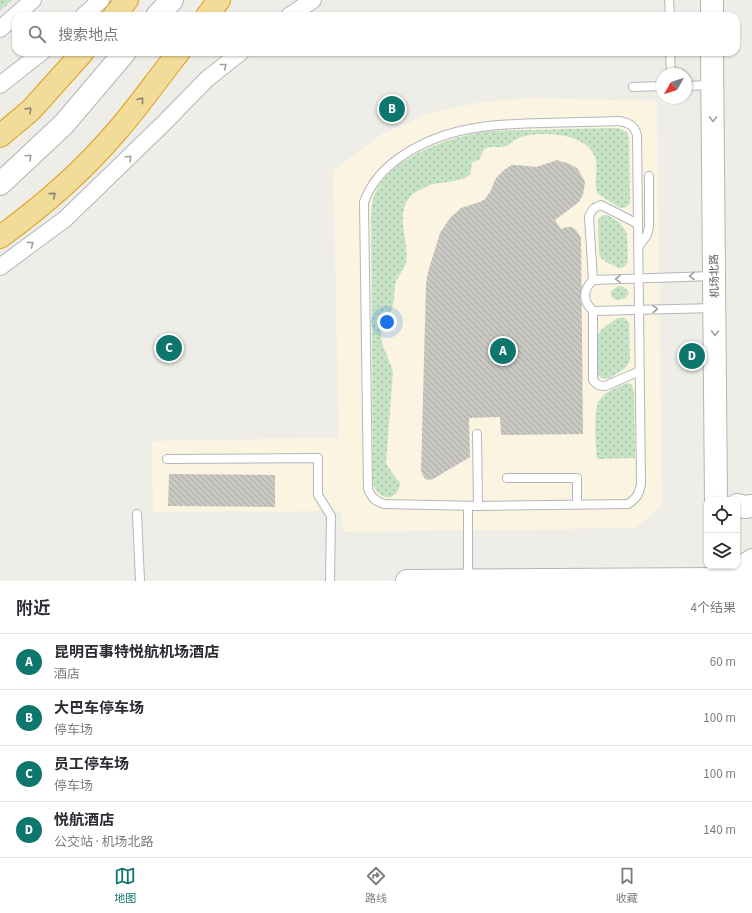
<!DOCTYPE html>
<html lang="zh">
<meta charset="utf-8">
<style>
:root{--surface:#fff;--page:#f7f7f7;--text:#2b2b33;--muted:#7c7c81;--line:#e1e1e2;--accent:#0f766e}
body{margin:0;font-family:"Source Sans 3","Noto Sans SC",sans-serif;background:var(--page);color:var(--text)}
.controls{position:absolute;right:12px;bottom:12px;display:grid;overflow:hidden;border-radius:8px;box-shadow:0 1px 3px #0004}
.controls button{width:36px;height:36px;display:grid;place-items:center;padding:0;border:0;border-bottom:1px solid var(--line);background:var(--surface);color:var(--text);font:20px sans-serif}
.compass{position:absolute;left:656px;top:68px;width:36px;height:36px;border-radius:50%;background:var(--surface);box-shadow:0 1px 3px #0004;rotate:231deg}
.you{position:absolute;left:387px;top:322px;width:14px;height:14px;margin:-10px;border:3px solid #fff;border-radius:50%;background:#1a73e8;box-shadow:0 0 0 6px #1a73e833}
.badge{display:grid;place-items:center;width:26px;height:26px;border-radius:50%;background:var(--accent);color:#fff;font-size:13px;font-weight:700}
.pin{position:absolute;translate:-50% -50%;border:2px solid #fff;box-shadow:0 1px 4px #0006}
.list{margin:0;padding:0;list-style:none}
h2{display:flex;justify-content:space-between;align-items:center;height:52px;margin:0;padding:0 16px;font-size:17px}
h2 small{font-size:13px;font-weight:400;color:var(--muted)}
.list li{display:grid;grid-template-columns:26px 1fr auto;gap:12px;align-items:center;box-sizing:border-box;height:56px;padding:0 16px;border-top:1px solid var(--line)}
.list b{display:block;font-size:15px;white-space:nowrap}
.list p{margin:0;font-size:13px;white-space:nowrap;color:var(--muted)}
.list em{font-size:13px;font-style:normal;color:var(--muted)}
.icon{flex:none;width:22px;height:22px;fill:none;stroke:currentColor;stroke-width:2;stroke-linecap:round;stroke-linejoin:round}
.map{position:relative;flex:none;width:752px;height:581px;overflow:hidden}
.search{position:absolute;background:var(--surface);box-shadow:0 1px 3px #0004;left:12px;right:12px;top:12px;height:44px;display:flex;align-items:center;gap:10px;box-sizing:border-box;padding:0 14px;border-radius:12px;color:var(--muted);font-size:15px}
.sheet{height:276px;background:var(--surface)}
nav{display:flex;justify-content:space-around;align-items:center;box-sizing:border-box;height:56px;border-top:1px solid var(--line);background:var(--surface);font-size:11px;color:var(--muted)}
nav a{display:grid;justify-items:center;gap:2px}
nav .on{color:var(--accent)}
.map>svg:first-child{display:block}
.commercial{fill:#fbf4e0}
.grass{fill:url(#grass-dots)}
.building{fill:url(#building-back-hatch)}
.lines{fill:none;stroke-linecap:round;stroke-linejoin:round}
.lane-casing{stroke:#b4b6ba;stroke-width:10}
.street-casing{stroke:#b4b6ba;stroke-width:18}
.secondary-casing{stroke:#b3b5b9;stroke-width:24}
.highway-casing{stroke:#dda018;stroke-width:24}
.lane{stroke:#fff;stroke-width:8}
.street{stroke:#fff;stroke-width:16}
.secondary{stroke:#fff;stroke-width:22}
.highway{stroke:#f2dc9a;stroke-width:22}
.oneway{stroke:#9ea0a3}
.oneway2{stroke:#8a8675}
.labels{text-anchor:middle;stroke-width:3.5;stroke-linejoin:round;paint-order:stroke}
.street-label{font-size:11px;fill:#5e6165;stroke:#fff}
</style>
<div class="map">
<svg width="752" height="581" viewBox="0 0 752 581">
<defs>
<pattern id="grass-dots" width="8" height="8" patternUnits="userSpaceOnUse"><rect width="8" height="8" fill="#c6e3c6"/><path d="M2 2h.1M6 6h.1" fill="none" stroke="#a4bba4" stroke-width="1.8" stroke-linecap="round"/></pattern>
<pattern id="building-back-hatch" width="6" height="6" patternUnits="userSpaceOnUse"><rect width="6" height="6" fill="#cac8c3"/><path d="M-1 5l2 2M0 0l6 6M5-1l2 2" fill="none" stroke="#a7a6a2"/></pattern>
</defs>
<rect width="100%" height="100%" fill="#efede7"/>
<path class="commercial" d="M530,98L657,101L662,504L636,528L343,532L341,511L153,512L152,441L339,438L333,171L382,134L428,114L476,103Z"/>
<g class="grass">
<path d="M0,0H12L0,11Z"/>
<path d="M618,128L627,132L629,137L630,199V203L625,208H620L598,194C592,182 600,167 594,155C584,133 541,131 521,137C514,139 510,146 502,147C496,148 489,145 484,150C481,153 481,157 479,160L472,162C471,166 472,170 470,174C466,182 439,182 430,185C425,187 419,190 414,193C392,211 410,240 406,262C404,271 397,277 395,284C394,293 395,300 392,308C388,318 381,321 381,332C380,346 390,359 393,372L386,462L388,467L400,483C398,502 380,502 373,484L371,217C371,209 372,201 375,193C392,157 446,138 483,132C501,130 520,130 538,130C565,129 591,128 618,128Z"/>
<path d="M604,215H607L619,222L625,230L627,235L628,262L624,267L619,268L606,262L601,258L599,254L598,221L599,218Z"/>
<path d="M618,286C623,286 627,288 629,294L624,299L616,300L611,296V291Z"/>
<path d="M617,318H624L629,323L630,360L629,363L624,369L610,378L604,379L599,376L597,372L598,335L602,329Z"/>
<path d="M628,383L632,385L634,392L635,458L597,459C596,445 593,415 598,403C602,393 618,386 628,383Z"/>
</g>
<g class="building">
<path d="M557,160L570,164L578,169L585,182L583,195L579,202L555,220L561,229L567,227H572L576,230L581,238L583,434L501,435L500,417L469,418L470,457L433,479L429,480L425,479L423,476L421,471L426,285L428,272L440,233L450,218L461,208L480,202L485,199L490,192L496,178L505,169L512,165H517L536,167Z"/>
<path d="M169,474L275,475V507L168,506Z"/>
</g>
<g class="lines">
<defs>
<g id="lane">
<path d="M669,0L670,16"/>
<path d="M670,52L671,74"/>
<path d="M686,86L711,85"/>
<path d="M633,87L662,86"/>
<path d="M619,121C629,123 634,125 637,135L641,484C639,494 637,498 628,504L478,506L384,504C375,501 372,498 368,489L364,202C371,183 384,168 402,156C446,126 494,124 545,123C570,122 594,122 619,121Z"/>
<path d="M638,247L647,235L649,227V176"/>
<path d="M713,276L593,280C582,291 583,301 593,311L714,308"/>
<path d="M593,280L589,217C591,210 594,207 601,205L638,224"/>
<path d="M593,311V380C597,385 599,386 605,386L640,371"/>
<path d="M477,434L478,506"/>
<path d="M167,459L318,458V495L331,516L330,581"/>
<path d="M507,478H577V504"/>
<path d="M137,514L140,581"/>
<path d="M468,580V506"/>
</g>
<g id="street">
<path d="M83,16L101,0"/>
<path d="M289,16L313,0"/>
<path d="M0,29L33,0"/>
<path d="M0,85L42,52"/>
<path d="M0,267L65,219L164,123L207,79L241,52"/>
<path d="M726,573L752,557"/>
</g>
<g id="secondary">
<path d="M712,0V16"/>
<path d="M157,16L172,0"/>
<path d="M712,52L716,500"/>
<path d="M0,184L64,124L125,52"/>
<path d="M737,505L745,507L752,506"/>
<path d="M716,579L752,571"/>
<path d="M407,581L716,579L729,581"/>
</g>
<g id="highway">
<path d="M114,16L127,0"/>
<path d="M207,16L219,0"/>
<path d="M0,136L31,110L83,52"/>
<path d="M0,237C43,206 83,171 117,131C139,106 158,78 179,52"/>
</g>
</defs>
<use href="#lane" class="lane-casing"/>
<use href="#street" class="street-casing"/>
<use href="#secondary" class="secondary-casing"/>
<use href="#highway" class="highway-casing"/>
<use href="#lane" class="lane"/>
<use href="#street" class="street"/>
<use href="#secondary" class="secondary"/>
<use href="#highway" class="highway"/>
</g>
<defs><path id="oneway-chevron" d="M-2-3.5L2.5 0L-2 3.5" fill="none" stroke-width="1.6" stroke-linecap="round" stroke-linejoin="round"/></defs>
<g class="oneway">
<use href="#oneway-chevron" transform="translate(224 66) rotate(-39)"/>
<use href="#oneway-chevron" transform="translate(713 119) rotate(90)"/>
<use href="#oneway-chevron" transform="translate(29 157) rotate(-43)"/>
<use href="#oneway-chevron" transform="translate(129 158) rotate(-45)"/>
<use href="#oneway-chevron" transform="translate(31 244) rotate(-36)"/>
<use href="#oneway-chevron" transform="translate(692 276) rotate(179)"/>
<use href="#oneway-chevron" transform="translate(618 279) rotate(177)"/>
<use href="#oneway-chevron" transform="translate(655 309) rotate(-1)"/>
<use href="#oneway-chevron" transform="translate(715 333) rotate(90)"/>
</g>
<g class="oneway2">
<use href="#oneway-chevron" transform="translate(141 100) rotate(-52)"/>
<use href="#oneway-chevron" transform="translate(29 110) rotate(-44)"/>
<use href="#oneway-chevron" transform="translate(53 195) rotate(-40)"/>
</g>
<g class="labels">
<g class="street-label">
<text transform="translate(714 276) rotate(-91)" y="4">机场北路</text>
</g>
</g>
</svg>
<div class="controls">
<button><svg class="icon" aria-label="locate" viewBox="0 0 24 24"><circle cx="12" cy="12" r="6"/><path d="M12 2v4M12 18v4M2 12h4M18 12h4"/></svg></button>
<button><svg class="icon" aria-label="layers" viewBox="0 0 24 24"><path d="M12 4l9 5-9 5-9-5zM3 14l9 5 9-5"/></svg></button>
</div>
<svg class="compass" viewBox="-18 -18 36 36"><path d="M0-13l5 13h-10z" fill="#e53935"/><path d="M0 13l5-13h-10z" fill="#7c7c81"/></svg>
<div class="you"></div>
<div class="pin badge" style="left:503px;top:351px">A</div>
<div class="pin badge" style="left:392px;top:109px">B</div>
<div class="pin badge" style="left:169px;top:348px">C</div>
<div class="pin badge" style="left:692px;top:356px">D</div>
<div class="search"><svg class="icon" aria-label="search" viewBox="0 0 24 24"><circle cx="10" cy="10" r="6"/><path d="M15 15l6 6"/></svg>搜索地点</div>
</div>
<section class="sheet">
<h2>附近<small>4个结果</small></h2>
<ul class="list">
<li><span class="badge">A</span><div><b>昆明百事特悦航机场酒店</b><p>酒店</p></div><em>60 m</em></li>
<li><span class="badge">B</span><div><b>大巴车停车场</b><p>停车场</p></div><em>100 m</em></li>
<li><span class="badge">C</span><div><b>员工停车场</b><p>停车场</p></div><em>100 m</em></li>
<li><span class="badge">D</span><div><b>悦航酒店</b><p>公交站 · 机场北路</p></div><em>140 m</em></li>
</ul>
</section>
<nav>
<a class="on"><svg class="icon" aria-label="map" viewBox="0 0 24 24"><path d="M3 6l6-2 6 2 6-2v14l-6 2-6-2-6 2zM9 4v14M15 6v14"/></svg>地图</a>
<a><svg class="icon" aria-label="directions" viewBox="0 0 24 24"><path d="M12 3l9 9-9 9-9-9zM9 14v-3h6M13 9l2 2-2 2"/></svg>路线</a>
<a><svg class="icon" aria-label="saved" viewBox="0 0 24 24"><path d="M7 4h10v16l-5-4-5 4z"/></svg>收藏</a>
</nav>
